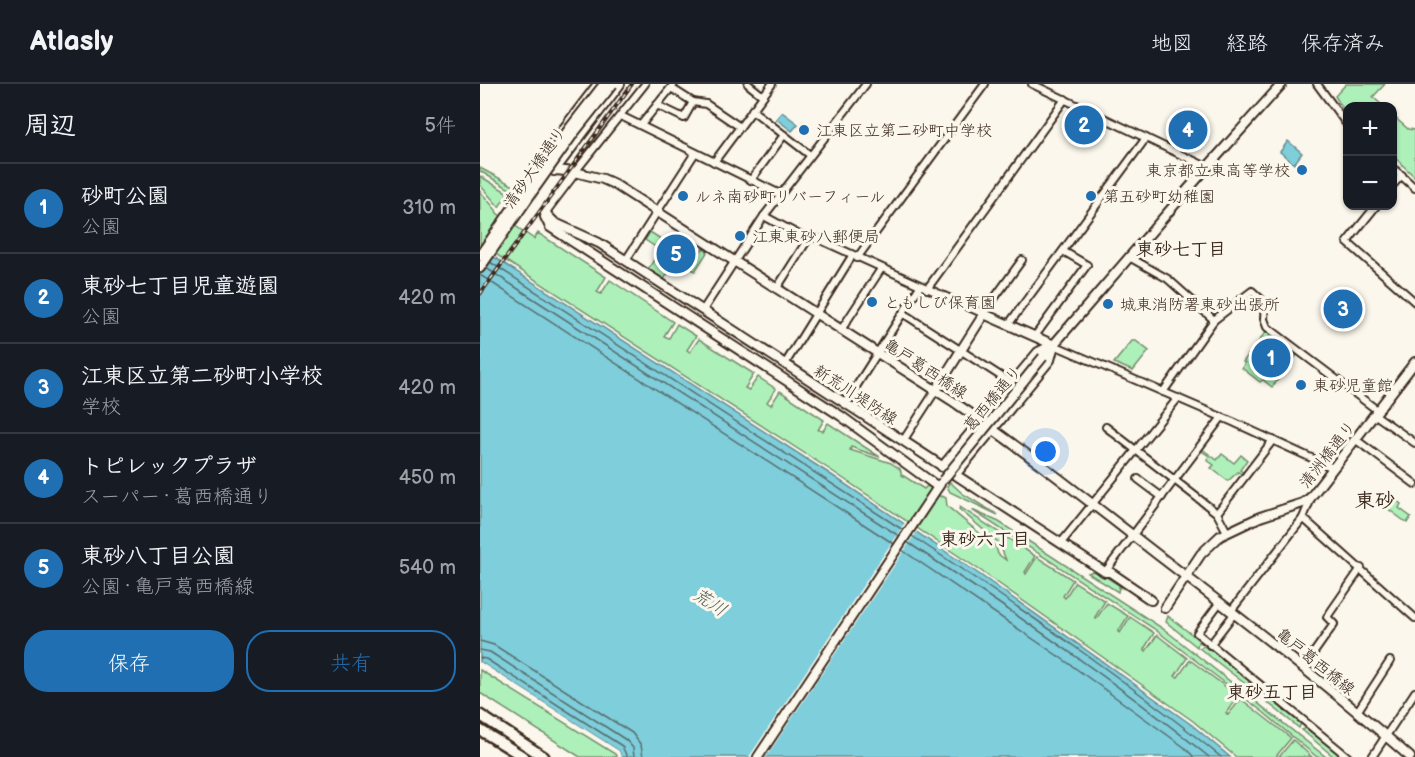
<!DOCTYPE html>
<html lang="ja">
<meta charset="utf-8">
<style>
:root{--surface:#171b24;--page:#242831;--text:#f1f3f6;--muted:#9ea1a6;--line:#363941;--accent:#1f6fb2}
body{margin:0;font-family:"Balsamiq Sans","Klee One",sans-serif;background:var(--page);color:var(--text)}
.controls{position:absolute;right:18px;top:18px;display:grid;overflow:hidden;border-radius:12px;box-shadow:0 2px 4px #0004}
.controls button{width:54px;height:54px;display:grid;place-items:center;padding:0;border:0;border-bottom:2px solid var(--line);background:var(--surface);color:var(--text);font:30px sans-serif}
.you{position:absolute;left:566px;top:368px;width:21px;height:21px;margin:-15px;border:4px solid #fff;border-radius:50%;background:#1a73e8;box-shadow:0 0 0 9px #1a73e833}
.badge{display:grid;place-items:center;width:39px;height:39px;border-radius:50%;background:var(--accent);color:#fff;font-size:20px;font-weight:700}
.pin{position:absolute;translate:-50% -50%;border:3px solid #fff;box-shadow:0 2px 6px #0006}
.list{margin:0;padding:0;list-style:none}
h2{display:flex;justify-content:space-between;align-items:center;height:78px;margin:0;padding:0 24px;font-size:26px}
h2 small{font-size:20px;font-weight:400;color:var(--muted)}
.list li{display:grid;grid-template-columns:39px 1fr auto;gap:18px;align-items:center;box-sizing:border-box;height:90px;padding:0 24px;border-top:2px solid var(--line)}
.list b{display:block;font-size:22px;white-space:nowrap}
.list p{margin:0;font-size:20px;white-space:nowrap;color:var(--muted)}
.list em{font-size:20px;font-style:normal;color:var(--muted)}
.actions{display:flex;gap:12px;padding:18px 24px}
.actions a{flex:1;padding:14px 0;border:2px solid var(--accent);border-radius:24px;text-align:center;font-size:21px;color:var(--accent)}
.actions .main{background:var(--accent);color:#fff}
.map{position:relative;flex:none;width:935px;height:673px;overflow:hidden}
header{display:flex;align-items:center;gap:36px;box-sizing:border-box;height:84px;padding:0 30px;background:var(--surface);border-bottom:2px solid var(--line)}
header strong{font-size:28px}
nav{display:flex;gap:33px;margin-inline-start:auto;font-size:21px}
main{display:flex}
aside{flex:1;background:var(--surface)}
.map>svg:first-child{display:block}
.green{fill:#aef0ba;stroke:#748d6c;stroke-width:1.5}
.water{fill:#7fcedc;stroke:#648c90;stroke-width:1.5}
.pier{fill:#fbf7ec}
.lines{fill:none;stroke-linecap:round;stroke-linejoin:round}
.shore{stroke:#566c6a;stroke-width:1.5}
.minor-casing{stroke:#3b2a1e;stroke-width:10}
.major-casing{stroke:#3b2a1e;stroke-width:12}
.highway-casing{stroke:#3b2a1e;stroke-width:14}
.minor{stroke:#fbf7ec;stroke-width:6}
.major{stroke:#fbf7ec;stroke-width:8}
.highway{stroke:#fbf7ec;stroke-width:9}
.rail-casing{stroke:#3b2a1e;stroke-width:4}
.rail{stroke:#fbf7ec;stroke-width:1.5;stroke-dasharray:4.5;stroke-linecap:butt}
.major-bridge-casing{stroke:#3b2a1e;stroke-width:12;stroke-linecap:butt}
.major-bridge{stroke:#fbf7ec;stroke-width:8}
.poi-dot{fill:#1f6fb2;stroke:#fbf7ec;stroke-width:2}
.labels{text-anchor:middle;stroke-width:6;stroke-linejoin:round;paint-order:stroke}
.poi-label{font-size:16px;fill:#3b2a1e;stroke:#fbf7ec;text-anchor:start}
.street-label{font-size:16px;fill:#3b2a1e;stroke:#fbf7ec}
.neighbourhood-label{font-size:18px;font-weight:bold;fill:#3b2a1e;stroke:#fbf7ec}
.water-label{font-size:18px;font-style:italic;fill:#4f5b57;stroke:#fbf7ec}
.quarter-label{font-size:20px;font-weight:bold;fill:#3b2a1e;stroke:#fbf7ec}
</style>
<header>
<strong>Atlasly</strong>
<nav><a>地図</a><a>経路</a><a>保存済み</a></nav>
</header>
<main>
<aside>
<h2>周辺<small>5件</small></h2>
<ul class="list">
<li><span class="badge">1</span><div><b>砂町公園</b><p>公園</p></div><em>310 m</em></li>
<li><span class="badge">2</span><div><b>東砂七丁目児童遊園</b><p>公園</p></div><em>420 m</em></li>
<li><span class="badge">3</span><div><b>江東区立第二砂町小学校</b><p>学校</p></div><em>420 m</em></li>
<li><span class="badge">4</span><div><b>トピレックプラザ</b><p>スーパー · 葛西橋通り</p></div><em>450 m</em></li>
<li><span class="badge">5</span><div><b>東砂八丁目公園</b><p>公園 · 亀戸葛西橋線</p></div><em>540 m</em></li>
</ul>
<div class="actions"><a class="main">保存</a><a>共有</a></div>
</aside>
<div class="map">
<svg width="935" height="673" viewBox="0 0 935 673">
<rect width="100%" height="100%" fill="#fbf7ec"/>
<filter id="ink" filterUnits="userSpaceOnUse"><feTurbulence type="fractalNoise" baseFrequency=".0167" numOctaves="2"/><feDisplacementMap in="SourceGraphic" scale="12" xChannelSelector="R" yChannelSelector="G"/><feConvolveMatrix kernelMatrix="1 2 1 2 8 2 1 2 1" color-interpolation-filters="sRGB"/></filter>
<g filter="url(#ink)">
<g class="green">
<path d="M866,0H905L893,13L903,22H868L867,31L855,12Z"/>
<path d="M592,26L614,35L606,47L587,33Z"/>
<path d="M912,31L928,45L935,46V93L913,72Z"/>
<path d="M0,84L34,102L31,106L0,87Z"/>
<path d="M0,92L28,109L19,123L0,101Z"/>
<path d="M0,107L16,126L17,129L54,155L58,149L126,193L117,208L121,210L130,196L193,238L184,252L189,254L197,240L216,252L207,266L210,268L219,255L274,290L265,304L269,306L278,293L296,305L287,318L291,321L300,307L344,336L338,346L343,347L348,339L400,373L371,363L370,366L411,379L420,385L422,391L444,405L447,402L449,403L461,413L462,412L466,414L467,422L516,463L518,470L526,476L519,459L479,425L480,423L555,472L545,488L546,490L557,473L593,496L583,512L585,514L595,498L625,517L615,533L616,535L627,519L648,532L638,548L640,549L650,533L674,549L664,565L666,567L677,551L707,574L695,592L698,593L710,576L758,612L746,629L748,631L761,615L811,654L797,671L798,673H756L713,637L501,487L352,387L0,160Z"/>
<path d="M170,148L201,168L204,164L218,172L223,164L228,167L215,187L196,176L183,197L167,187L180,166L165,156Z"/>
<path d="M787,246L818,270L792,303L783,296L780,298L762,284L765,279L763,278Z"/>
<path d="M652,257H656L669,267L653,287L634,279Z"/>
<path d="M721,364L737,376L742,370L754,379L761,371L767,376L760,386L765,390L764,392L758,388L748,397L731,384L734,381L727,376L729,372L720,366Z"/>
<path d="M470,398L483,410L518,431L470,408L467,402Z"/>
<path d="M913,414L921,420L919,424L931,433L927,439L904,422Z"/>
<path d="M492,426L519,438L685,546L846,673H837L783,628L673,544Z"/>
<path d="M613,487L618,490L620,489L645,505L639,503L638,508L608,489Z"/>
<path d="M688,532L724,560L718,558L717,563L686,538Z"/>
<path d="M724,562L728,565L730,564L775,599L769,597L768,602L719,564Z"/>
<path d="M0,586L135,670L137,673H100L0,609Z"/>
<path d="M775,602L779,605L781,604L827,641L821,639L819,644L770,604Z"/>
<path d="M827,644L831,648L833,646L864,673H858L859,671L854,673L822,646Z"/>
<path d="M813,656L832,673H799Z"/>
</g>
<g class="water">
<path d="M302,28L318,40L312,47L296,35Z"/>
<path d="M808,57L822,69L814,80L800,68Z"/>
<path d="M0,164L350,390L499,490L712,641L750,673H141L139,667L0,578Z"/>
</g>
<g class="pier">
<path d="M426,437L438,446L286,673H269Z"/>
<path d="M0,578L139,667L141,673H138L137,669L0,582Z"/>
</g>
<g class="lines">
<g class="shore">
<path d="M10,178L423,446"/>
<path d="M6,184L419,452"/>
<path d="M0,191L414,460"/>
<path d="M432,452C537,522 643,593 741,673"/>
<path d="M427,458C530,526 634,596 729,673"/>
<path d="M422,466L584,576L704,663L714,673"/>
<path d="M0,557L14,561L152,649L161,661L163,673"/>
<path d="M0,566L10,568L146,656L153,664L154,673"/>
<path d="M0,574L6,575L142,662L147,673"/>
</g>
<defs>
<g id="minor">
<path d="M268,0L283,12"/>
<path d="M552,0L727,83"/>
<path d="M837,0L868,42"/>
<path d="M191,4L213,18L226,20L260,43"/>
<path d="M177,21L204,34L213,18"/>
<path d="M272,26L330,71"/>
<path d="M141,32L300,110"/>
<path d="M161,41L194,0"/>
<path d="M234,78L292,0"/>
<path d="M912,83L935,104"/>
<path d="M95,88L165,0"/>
<path d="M271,96L304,51"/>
<path d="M912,102L922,91"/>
<path d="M896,122L867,158L935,218"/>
<path d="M284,132L321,152L334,153L504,230"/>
<path d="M649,173L688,195L734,236"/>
<path d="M377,174L505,0"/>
<path d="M146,176L215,69"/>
<path d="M297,204L330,152"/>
<path d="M447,205L585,15"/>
<path d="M223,226L284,132L386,0"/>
<path d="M424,230L533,300"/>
<path d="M503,230L542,176"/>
<path d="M528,241L666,54"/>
<path d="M361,246L401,185"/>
<path d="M555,252L607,181L583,167"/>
<path d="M574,261L753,338L853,384"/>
<path d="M305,280L372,172"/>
<path d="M683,308L734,236L772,207L785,219L784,235L787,243L897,326"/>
<path d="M365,320L440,202"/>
<path d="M894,330L935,359"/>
<path d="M626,343L737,429L747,448"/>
<path d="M875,355L935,400"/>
<path d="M423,357L456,306"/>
<path d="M658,395L682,413"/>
<path d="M737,429L793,356"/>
<path d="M823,434L935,534"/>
<path d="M581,459L698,314"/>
<path d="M625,488L742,333"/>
<path d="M740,518L717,549L868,673"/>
<path d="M751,527L823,434L832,412"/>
<path d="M730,561L754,530"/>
<path d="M823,584L854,540L847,533L881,484"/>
<path d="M877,628L910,577"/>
<path d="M892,673L935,608"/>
</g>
<g id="major">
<path d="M118,0L56,81V84L95,88L123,95L134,100L474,318C544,366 611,419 678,471C763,536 849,602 930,673"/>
<path d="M74,87L140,0"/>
<path d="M95,88L67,125L65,133L70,143L361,332L458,403"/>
<path d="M65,129L75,139L119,159L625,488H630L671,516"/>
<path d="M0,171L47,103"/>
<path d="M0,184L53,107"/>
<path d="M563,273L722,89L802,0"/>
<path d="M456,306L504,230L574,261"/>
<path d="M462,383L558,268L570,262"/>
<path d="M475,391L570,276L573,265"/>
<path d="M685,524L721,470L740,452L780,433L823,419L830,414L935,278"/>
<path d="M278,673L460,400"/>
</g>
<g id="highway">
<path d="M0,631L64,673"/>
<path d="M0,646L44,673"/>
</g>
</defs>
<use href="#minor" class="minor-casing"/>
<use href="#major" class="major-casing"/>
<use href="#highway" class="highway-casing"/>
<use href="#minor" class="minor"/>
<use href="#major" class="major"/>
<use href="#highway" class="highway"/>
<defs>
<path id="rail" d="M0,210L152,0"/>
</defs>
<use href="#rail" class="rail-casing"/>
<use href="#rail" class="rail"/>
<defs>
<g id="major-bridge">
<path d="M47,103L89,45L124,0"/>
<path d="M53,107L94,49L133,0"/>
<path d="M463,396L563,273"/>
</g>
</defs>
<use href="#major-bridge" class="major-bridge-casing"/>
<use href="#major-bridge" class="major-bridge"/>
</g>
</g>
<g class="poi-dot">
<circle cx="324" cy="46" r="6"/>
<circle cx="822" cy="86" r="6"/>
<circle cx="203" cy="112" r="6"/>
<circle cx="611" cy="112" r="6"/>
<circle cx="260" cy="152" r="6"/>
<circle cx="392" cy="218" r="6"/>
<circle cx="628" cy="220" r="6"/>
<circle cx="821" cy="301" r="6"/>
</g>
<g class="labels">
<g class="poi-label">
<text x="336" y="52">江東区立第二砂町中学校</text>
<text x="810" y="92" text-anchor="end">東京都立東高等学校</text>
<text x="215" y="118">ルネ南砂町リバーフィール</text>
<text x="623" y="118">第五砂町幼稚園</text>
<text x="272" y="158">江東東砂八郵便局</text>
<text x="404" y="224">ともしび保育園</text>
<text x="640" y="226">城東消防署東砂出張所</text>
<text x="833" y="307">東砂児童館</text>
</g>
<g class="street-label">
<text transform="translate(54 83) rotate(-55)" y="6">清砂大橋通り</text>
<text transform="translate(446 284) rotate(33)" y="6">亀戸葛西橋線</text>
<text transform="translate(376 310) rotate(33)" y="6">新荒川堤防線</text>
<text transform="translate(512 314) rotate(-50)" y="6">葛西橋通り</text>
<text transform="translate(847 370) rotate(-52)" y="6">清洲橋通り</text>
<text transform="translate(836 577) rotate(39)" y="6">亀戸葛西橋線</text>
</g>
<g class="neighbourhood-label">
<text x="701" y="171">東砂七丁目</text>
<text x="505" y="461">東砂六丁目</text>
<text x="792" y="614">東砂五丁目</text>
</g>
<g class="water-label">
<text transform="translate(230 518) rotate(33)" y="6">荒川</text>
</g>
<g class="quarter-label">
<text x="895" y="423">東砂</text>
</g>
</g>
</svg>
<div class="controls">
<button>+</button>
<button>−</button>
</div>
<div class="you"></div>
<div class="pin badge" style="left:791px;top:274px">1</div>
<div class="pin badge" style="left:604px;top:41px">2</div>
<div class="pin badge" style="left:863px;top:225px">3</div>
<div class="pin badge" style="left:708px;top:46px">4</div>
<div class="pin badge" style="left:196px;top:170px">5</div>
</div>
</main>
